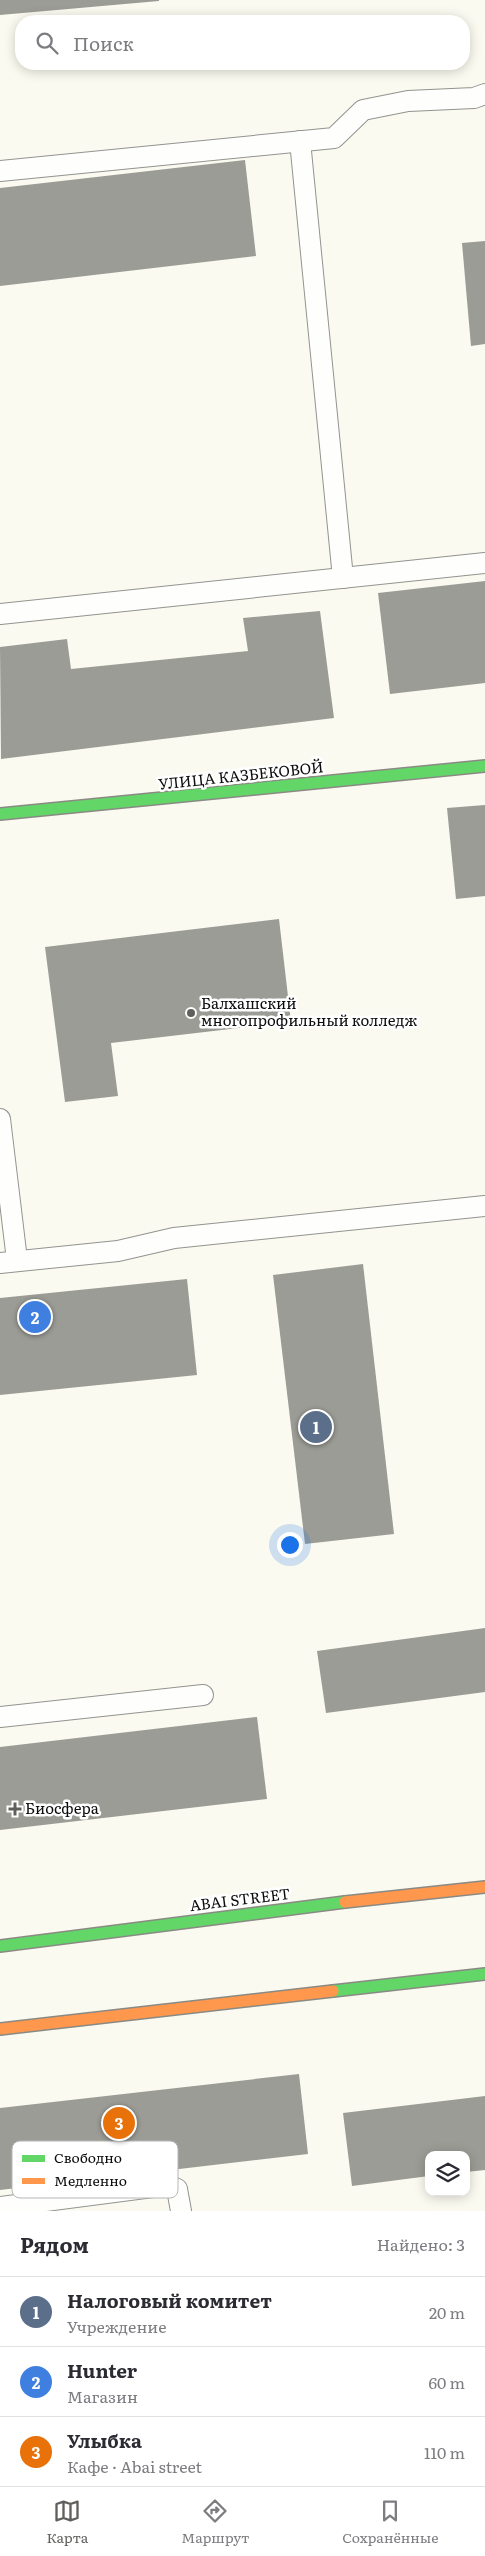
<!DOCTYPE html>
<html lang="ru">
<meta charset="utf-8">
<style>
:root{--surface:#fff;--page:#f2f2f3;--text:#2b2b33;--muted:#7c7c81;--line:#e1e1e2;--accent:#5f5f5c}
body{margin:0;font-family:Literata,serif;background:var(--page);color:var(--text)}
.controls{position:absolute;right:15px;bottom:15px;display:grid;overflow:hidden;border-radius:10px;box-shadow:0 2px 12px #0003}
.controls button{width:45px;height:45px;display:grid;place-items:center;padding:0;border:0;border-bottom:1px solid var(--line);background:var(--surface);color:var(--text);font:25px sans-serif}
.you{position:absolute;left:289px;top:1544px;width:18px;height:18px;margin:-12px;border:4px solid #fff;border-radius:50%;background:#1a73e8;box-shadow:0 0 0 8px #1a73e833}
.badge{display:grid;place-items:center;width:32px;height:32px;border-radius:50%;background:var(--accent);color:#fff;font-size:16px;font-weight:700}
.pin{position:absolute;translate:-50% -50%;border:2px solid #fff;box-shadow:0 1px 5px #0006}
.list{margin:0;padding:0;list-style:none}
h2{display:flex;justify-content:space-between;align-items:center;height:65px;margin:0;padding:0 20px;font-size:21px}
h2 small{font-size:16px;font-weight:400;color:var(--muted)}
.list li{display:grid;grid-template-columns:32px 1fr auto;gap:15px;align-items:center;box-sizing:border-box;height:70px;padding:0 20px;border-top:1px solid var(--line)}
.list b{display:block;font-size:19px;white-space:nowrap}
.list p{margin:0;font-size:16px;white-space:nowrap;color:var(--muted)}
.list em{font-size:16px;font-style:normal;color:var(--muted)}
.icon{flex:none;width:28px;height:28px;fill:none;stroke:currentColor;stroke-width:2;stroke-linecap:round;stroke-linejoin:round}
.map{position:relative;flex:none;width:485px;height:2211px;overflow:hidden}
.search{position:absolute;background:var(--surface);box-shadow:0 2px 12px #0003;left:15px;right:15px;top:15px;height:55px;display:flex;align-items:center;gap:12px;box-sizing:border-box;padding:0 18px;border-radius:20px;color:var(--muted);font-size:19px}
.sheet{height:275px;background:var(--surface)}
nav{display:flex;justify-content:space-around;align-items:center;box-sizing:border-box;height:70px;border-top:1px solid var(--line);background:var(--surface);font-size:14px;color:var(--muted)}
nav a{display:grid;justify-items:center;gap:2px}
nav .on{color:var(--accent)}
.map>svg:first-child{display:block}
.building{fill:#9c9c96}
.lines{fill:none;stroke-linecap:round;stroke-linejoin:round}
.lane-casing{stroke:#93938f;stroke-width:22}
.fast-casing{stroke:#8a8a85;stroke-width:14}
.slow-casing{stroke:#8a8a85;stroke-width:14}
.lane{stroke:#fefefd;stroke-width:20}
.fast{stroke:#63d668;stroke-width:11}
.slow{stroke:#ff974d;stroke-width:11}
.poi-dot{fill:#5f5f5c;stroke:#fff;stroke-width:2}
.labels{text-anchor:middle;stroke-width:5;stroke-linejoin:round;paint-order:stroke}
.street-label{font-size:15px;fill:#0c0c0c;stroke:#fff}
.poi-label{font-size:15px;fill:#0c0c0c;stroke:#fff;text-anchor:start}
.key{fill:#fff;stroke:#b6b6b6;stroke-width:1}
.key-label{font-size:14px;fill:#0c0c0c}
</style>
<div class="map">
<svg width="485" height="2211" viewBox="0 0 485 2211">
<rect width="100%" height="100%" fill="#fafaf0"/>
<g class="building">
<path d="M0,0H159V1L0,15Z"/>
<path d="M245,160L256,256L0,286V188Z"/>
<path d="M485,241V344L471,346L462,243Z"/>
<path d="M485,581V683L390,694L378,593Z"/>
<path d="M320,611L334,718L1,759L0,647L67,639L71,669L248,651L243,618Z"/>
<path d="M485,805V896L456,899L447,808Z"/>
<path d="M279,919L291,1022L111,1043L118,1096L65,1102L45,947Z"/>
<path d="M363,1264L394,1534L305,1544L273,1275Z"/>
<path d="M187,1279L197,1375L0,1395V1298Z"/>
<path d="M485,1628V1692L326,1713L317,1651Z"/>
<path d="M257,1717L267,1799L0,1830V1747Z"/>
<path d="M299,2074L308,2154L0,2190V2108Z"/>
<path d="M485,2096V2170L466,2172V2155H429V2176L352,2186L343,2113Z"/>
</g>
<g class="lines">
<defs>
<g id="lane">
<path d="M300,141L343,578"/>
<path d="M0,171L334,138L363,110L408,101L474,98L485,94"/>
<path d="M0,614L485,563"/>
<path d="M0,1119L17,1260"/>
<path d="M0,1263L118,1251L174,1238L485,1206"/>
<path d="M0,1717L203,1695"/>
<path d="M0,2207L168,2185L177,2189L181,2211"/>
</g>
<g id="fast">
<path d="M0,814L485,766"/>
<path d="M0,1946L345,1902"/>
<path d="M333,1991L485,1974"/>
</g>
<g id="slow">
<path d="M345,1902L485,1887"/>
<path d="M0,2029L333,1991"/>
</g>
</defs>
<use href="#lane" class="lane-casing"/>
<use href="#fast" class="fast-casing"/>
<use href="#slow" class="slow-casing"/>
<use href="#lane" class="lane"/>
<use href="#fast" class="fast"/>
<use href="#slow" class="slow"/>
</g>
<g class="poi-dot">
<circle cx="191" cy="1013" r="5"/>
<path d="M12.5 1801.5h5v5h5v5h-5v5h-5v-5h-5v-5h5z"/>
</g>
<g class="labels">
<g class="street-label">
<text transform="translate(241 776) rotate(-6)" y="5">УЛИЦА КАЗБЕКОВОЙ</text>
<text transform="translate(240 1900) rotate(-7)" y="5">ABAI STREET</text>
</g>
<g class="poi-label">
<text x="201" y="1009">Балхашский<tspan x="201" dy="17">многопрофильный колледж</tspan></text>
<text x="25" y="1814">Биосфера</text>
</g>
</g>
<rect x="12" y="2141" width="166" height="57" rx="8" class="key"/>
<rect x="22" y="2155" width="23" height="7" fill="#63d668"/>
<rect x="22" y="2178" width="23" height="6" fill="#ff974d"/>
<g class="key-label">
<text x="54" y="2163">Свободно</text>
<text x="54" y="2186">Медленно</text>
</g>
</svg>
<div class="controls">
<button><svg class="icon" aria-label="layers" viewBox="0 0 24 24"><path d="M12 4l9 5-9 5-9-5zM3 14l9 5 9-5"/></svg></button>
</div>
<div class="you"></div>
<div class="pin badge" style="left:316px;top:1427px;background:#5c6f8a">1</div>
<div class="pin badge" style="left:35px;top:1317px;background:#3f7fe0">2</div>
<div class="pin badge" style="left:119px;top:2123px;background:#e8710a">3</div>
<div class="search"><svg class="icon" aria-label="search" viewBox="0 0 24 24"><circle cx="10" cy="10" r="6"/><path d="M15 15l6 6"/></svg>Поиск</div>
</div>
<section class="sheet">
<h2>Рядом<small>Найдено: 3</small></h2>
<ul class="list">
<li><span class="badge" style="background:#5c6f8a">1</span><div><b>Налоговый комитет</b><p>Учреждение</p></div><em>20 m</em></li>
<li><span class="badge" style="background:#3f7fe0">2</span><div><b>Hunter</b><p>Магазин</p></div><em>60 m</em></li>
<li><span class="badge" style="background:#e8710a">3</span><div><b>Улыбка</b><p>Кафе · Abai street</p></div><em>110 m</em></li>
</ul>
</section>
<nav>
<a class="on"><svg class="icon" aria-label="map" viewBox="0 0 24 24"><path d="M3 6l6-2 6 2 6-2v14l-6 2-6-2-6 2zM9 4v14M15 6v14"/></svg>Карта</a>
<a><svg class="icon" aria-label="directions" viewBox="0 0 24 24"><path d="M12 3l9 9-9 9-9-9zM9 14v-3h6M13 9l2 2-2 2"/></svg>Маршрут</a>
<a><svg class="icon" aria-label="saved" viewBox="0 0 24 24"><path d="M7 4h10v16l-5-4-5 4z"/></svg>Сохранённые</a>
</nav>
